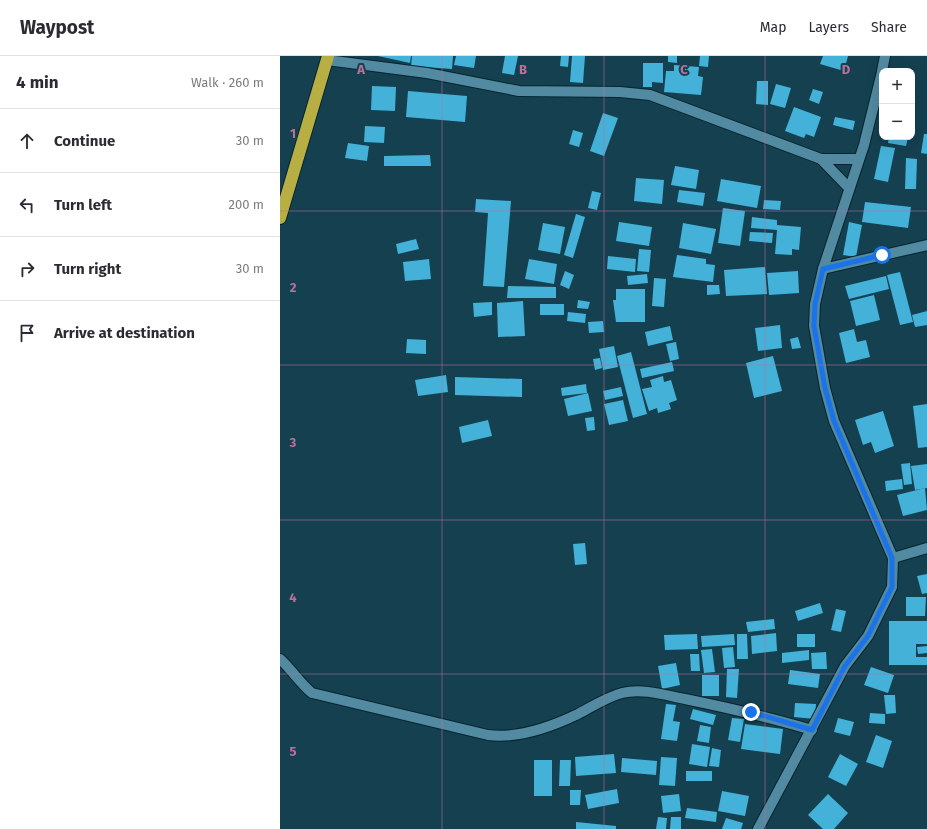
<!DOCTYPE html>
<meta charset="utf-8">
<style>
:root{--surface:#fff;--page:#f7f7f7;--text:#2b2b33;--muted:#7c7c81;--line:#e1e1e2}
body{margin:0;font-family:"Fira Sans",sans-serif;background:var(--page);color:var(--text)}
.controls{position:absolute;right:12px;top:12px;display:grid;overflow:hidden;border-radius:8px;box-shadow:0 4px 16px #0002}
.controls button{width:36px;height:36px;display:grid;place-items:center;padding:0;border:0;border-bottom:1px solid var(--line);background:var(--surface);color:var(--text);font:20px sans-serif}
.stop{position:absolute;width:12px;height:12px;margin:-9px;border:3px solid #1a73e8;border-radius:50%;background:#fff}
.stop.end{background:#1a73e8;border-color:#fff;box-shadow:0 1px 4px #0008}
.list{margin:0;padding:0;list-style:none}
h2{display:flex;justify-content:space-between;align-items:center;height:52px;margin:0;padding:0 16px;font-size:17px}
h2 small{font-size:13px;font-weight:400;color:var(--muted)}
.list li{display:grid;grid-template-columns:26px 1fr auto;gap:12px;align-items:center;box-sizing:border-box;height:64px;padding:0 16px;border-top:1px solid var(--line)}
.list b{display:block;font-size:15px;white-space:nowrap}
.list em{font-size:13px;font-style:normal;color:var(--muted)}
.icon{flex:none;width:22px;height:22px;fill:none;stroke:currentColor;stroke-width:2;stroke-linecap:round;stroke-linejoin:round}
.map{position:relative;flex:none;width:647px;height:773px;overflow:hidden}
header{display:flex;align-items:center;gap:24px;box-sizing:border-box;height:56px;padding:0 20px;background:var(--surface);border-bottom:1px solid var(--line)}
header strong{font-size:19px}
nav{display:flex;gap:22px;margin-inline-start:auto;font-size:14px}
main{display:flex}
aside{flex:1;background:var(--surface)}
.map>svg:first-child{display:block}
.building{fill:#44b1d8}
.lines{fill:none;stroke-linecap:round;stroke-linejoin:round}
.minor-casing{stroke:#062530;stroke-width:12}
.highway-casing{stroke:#062530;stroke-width:14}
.minor{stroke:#528aa1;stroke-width:10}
.highway{stroke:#b7af43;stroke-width:12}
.route{stroke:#1a73e8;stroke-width:5}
.grid{fill:none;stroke:#bf6f99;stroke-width:1;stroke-opacity:0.55}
.grid-label{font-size:13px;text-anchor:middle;font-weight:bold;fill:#bf6f99;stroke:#144050;stroke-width:4;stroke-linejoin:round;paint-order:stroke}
</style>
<header>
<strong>Waypost</strong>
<nav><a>Map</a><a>Layers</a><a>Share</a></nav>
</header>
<main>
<aside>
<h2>4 min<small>Walk · 260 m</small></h2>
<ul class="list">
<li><svg class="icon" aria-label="ahead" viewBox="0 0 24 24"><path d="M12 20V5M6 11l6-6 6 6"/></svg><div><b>Continue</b></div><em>30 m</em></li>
<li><svg class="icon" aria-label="left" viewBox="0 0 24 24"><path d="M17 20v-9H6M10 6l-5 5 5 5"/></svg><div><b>Turn left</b></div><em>200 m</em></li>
<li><svg class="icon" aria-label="right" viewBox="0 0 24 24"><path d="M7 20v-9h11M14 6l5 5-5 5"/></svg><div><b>Turn right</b></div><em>30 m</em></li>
<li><svg class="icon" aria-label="arrive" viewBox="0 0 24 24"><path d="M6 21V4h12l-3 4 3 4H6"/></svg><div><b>Arrive at destination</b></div></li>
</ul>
</aside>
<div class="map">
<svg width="647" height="773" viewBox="0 0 647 773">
<rect width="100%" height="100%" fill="#144050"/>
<g class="building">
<path d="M98,0H131L130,7Z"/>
<path d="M132,0H173L172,13L131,10Z"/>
<path d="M176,0H196L194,12L174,9Z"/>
<path d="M225,0H238L234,19L222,17Z"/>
<path d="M281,0H289L288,11L280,10Z"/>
<path d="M292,0H305L303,27L290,26Z"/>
<path d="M388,0H397V7L388,6Z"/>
<path d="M420,0H429L428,11L419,10Z"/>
<path d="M543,0H568L564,15L540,8Z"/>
<path d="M363,7H383V27L372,26V31H363Z"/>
<path d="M394,9L419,11L418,20L423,21L421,39L384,36L386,15H394Z"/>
<path d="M477,25H488V49L476,48Z"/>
<path d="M496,28L511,32L505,52L490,48Z"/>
<path d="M92,30L116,31L115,55L91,54Z"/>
<path d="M533,33L543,36L539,48L529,44Z"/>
<path d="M128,35L187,40L185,66L126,61Z"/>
<path d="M514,51L541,61L534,81L526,78L524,82L505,75Z"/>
<path d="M323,57L338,62L324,100L310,95Z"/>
<path d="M555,61L575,65L573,74L553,69Z"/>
<path d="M85,70L105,71L104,87L84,86Z"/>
<path d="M293,74L303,77L299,91L289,88Z"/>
<path d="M644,78H647V98L641,97Z"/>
<path d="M609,81H628L626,90L608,87Z"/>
<path d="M68,87L89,90L87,105L65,102Z"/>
<path d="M601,90L615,92L608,126L594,123Z"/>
<path d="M150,99L151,110H104V100Z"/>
<path d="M626,102L637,103L636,133H625Z"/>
<path d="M395,110L419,114L416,133L391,129Z"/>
<path d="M356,122L384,124L382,148L354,145Z"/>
<path d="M441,123L481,130L477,152L437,145Z"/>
<path d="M399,134L425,137L423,150L397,146Z"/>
<path d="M312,135L321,137L317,154L308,152Z"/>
<path d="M196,143L231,145L224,231L203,230L208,157L195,156Z"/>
<path d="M484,144L501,145L500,154L483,153Z"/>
<path d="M585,146L631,151L628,172L582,166Z"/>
<path d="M443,152L465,155L460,190L438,187Z"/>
<path d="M296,158L305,161L293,202L284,199Z"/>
<path d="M472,161L497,164V169L521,171L519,194L512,193V199L495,198L497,174L471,172Z"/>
<path d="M339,166L372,171L369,190L336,185Z"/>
<path d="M569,166L582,169L576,201L563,199Z"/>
<path d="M263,167L285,171L280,198L258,194Z"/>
<path d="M403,167L436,173L431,198L399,192Z"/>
<path d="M470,176L493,177L492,187L469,185Z"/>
<path d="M136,183L139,193L118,198L116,188Z"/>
<path d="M359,193L371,194L369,216L357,215Z"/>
<path d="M397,199L426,203V208L435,209L433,226L393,221Z"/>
<path d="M328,200L356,203L355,216L327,213Z"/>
<path d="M149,203L151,223L125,225L123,206Z"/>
<path d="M249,203L277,208L274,228L245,223Z"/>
<path d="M485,211L487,238L446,240L444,214Z"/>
<path d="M285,215L294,219L289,233L280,229Z"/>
<path d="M518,215L519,237L489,239L487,217Z"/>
<path d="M620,216L633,266L620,269L607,219Z"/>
<path d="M367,218L368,227L348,229L347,220Z"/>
<path d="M606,220L609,233L569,243L565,230Z"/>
<path d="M374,222L386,223L384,251L372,250Z"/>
<path d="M427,229H439L440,238L427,239Z"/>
<path d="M228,230L276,231V242H227Z"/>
<path d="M336,233H365V266H336L333,244H336Z"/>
<path d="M594,239L600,264L576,270L570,245Z"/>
<path d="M298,244L310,246L308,253L297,252Z"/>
<path d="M243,245L245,280L218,281L217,247Z"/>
<path d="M212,246V259L194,261L193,247Z"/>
<rect x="260" y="248" width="24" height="11"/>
<path d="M647,255V269L635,271L632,259Z"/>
<path d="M288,256L306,258L305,267L287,265Z"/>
<path d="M323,265L324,276L309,277L308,266Z"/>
<path d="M500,269L502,292L478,295L475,272Z"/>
<path d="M390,270L393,284L368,290L365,276Z"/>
<path d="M574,273L577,286L586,284L590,301L566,307L559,277Z"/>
<path d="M518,281L521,292L512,293L510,283Z"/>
<path d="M127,283L146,284V298L126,297Z"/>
<path d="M396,286L399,303L390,305L386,288Z"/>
<path d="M334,290L338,311L323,314L319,293Z"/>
<path d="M351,296L367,358L353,362L337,300Z"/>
<path d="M493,300L502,335L474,342L466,307Z"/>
<path d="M320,302L322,312L315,314L313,303Z"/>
<path d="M392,306L394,315L362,322L360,313Z"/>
<path d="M166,319L168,336L138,340L135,324Z"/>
<path d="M383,320L384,326L391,324L397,344L389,347L391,353L378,357L377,352L369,355L362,333L372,331L370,324Z"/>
<path d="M175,321L242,323V341L175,339Z"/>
<path d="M306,328L307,337L282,340L281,332Z"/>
<path d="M341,331L343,340L325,344L323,335Z"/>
<path d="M308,337L312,355L288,360L284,343Z"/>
<path d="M343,344L348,365L329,369L324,348Z"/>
<path d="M647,348V391L638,392L633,350Z"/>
<path d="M603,355L614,390L595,397L591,386L583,389L575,364Z"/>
<path d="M314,361L315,374L307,375L305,362Z"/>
<path d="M208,364L212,380L182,387L179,371Z"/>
<path d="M630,407L632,428L624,429L621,408Z"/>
<path d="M647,408V432L635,434L631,410Z"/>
<path d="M622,423L623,433L606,435L605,425Z"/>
<path d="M645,432L647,454L623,460L617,439Z"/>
<path d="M305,487L307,508L295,509L293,488Z"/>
<path d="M647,518V537L642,538L637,520Z"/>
<path d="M626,541H646L645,560H626Z"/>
<path d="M540,547L543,557L518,565L515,555Z"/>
<path d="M556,553L566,555L561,576L551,574Z"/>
<path d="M494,563L495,573L468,576L466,566Z"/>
<path d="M609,565H647V588H636V601H647V609H609Z"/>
<path d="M496,577L497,595L472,598L471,580Z"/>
<path d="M417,578L418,593L385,594L384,579Z"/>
<path d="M454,578L455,589L422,591L421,580Z"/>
<path d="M457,578H467L468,603H457Z"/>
<rect x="517" y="578" width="18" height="13"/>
<path d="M647,590V597L638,598L637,591Z"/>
<path d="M453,591L455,611L444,612L442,592Z"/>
<path d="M432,593L435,616L424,617L421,594Z"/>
<path d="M529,594V604L502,607V597Z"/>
<path d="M546,596L547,613H532L531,597Z"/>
<path d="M410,598H419L420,615H411Z"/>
<path d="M396,607L400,629L382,633L378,610Z"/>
<path d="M591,611L614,619L608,637L584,629Z"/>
<path d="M447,613H459L457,642L446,641Z"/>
<path d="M510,614L540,618L538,632L508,628Z"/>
<rect x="422" y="619" width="17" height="21"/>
<path d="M604,639H615L616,657L606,658Z"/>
<path d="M515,647L536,648L535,663L514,661Z"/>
<path d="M386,648L396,649L393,665L400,666L397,685L381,683Z"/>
<path d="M413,653L436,659L433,669L410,663Z"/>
<path d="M590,657L605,658V668L589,667Z"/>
<path d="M452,662L464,663L460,686L448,684Z"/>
<path d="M558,662L574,666L570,680L554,676Z"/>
<path d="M465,668L503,673L500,698L461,693Z"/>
<path d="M420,669L431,671L429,687L417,685Z"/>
<path d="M596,679L612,685L603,712L586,706Z"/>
<path d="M412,688L430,691L427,711L409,708Z"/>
<path d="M432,692L441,694L439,711L429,710Z"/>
<path d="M334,698L336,717L296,720L295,701Z"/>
<path d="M560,698L578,708L566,730L548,721Z"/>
<path d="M381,701L397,702L395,730L379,729Z"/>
<path d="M342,702L377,705L376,719L341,716Z"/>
<rect x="254" y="704" width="18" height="36"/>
<path d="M280,704H291L290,730H279Z"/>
<rect x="406" y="715" width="26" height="10"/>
<path d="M337,733L339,747L308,753L305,739Z"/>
<path d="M290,734H301L300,749H290Z"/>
<path d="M442,735L469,740L465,760L438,755Z"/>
<path d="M399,738L401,755L383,757L381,740Z"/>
<path d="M548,738L568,757L554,773H543L528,759Z"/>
<path d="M407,752L437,756L436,766L405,762Z"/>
<path d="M378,761L387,762L386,773H376Z"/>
<path d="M391,761H401V773H390Z"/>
<path d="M446,762L463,767L461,773H442Z"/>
<path d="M296,766L336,770V773H296Z"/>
</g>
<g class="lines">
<defs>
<g id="minor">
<path d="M47,4L147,17L239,35L340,36L370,39L541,103H578"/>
<path d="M602,15L605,0"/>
<path d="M541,103L569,132"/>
<path d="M543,213L647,189"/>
<path d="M613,502L647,492"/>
<path d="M0,603C12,614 20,627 32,637L208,679C239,683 271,671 298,658C313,650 327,641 342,637C362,632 385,639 405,643C449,652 489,661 532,674"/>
<path d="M478,773L565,610L588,580L612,531L613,502L554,365L545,332L534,270L535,248L543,213L584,89L602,16"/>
</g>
<path id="highway" d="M0,162L48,0"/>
</defs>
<use href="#minor" class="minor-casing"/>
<use href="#highway" class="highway-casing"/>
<use href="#minor" class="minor"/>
<use href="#highway" class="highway"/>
</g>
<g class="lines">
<path class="route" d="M471,656L532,674L565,610L588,580L612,531V502L554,365L545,332L534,270L535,248L543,213L602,199"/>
</g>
<path class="grid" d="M162,0V773M324,0V773M485,0V773M0,155H647M0,309H647M0,464H647M0,618H647"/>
<g class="grid-label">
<text x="81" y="18">A</text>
<text x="243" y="18">B</text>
<text x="404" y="18">C</text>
<text x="566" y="18">D</text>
<text x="13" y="82">1</text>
<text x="13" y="236">2</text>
<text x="13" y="391">3</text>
<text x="13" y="546">4</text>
<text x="13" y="700">5</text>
</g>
</svg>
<div class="controls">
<button>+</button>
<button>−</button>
</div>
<div class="stop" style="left:602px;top:199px"></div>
<div class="stop end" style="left:471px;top:656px"></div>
</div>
</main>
